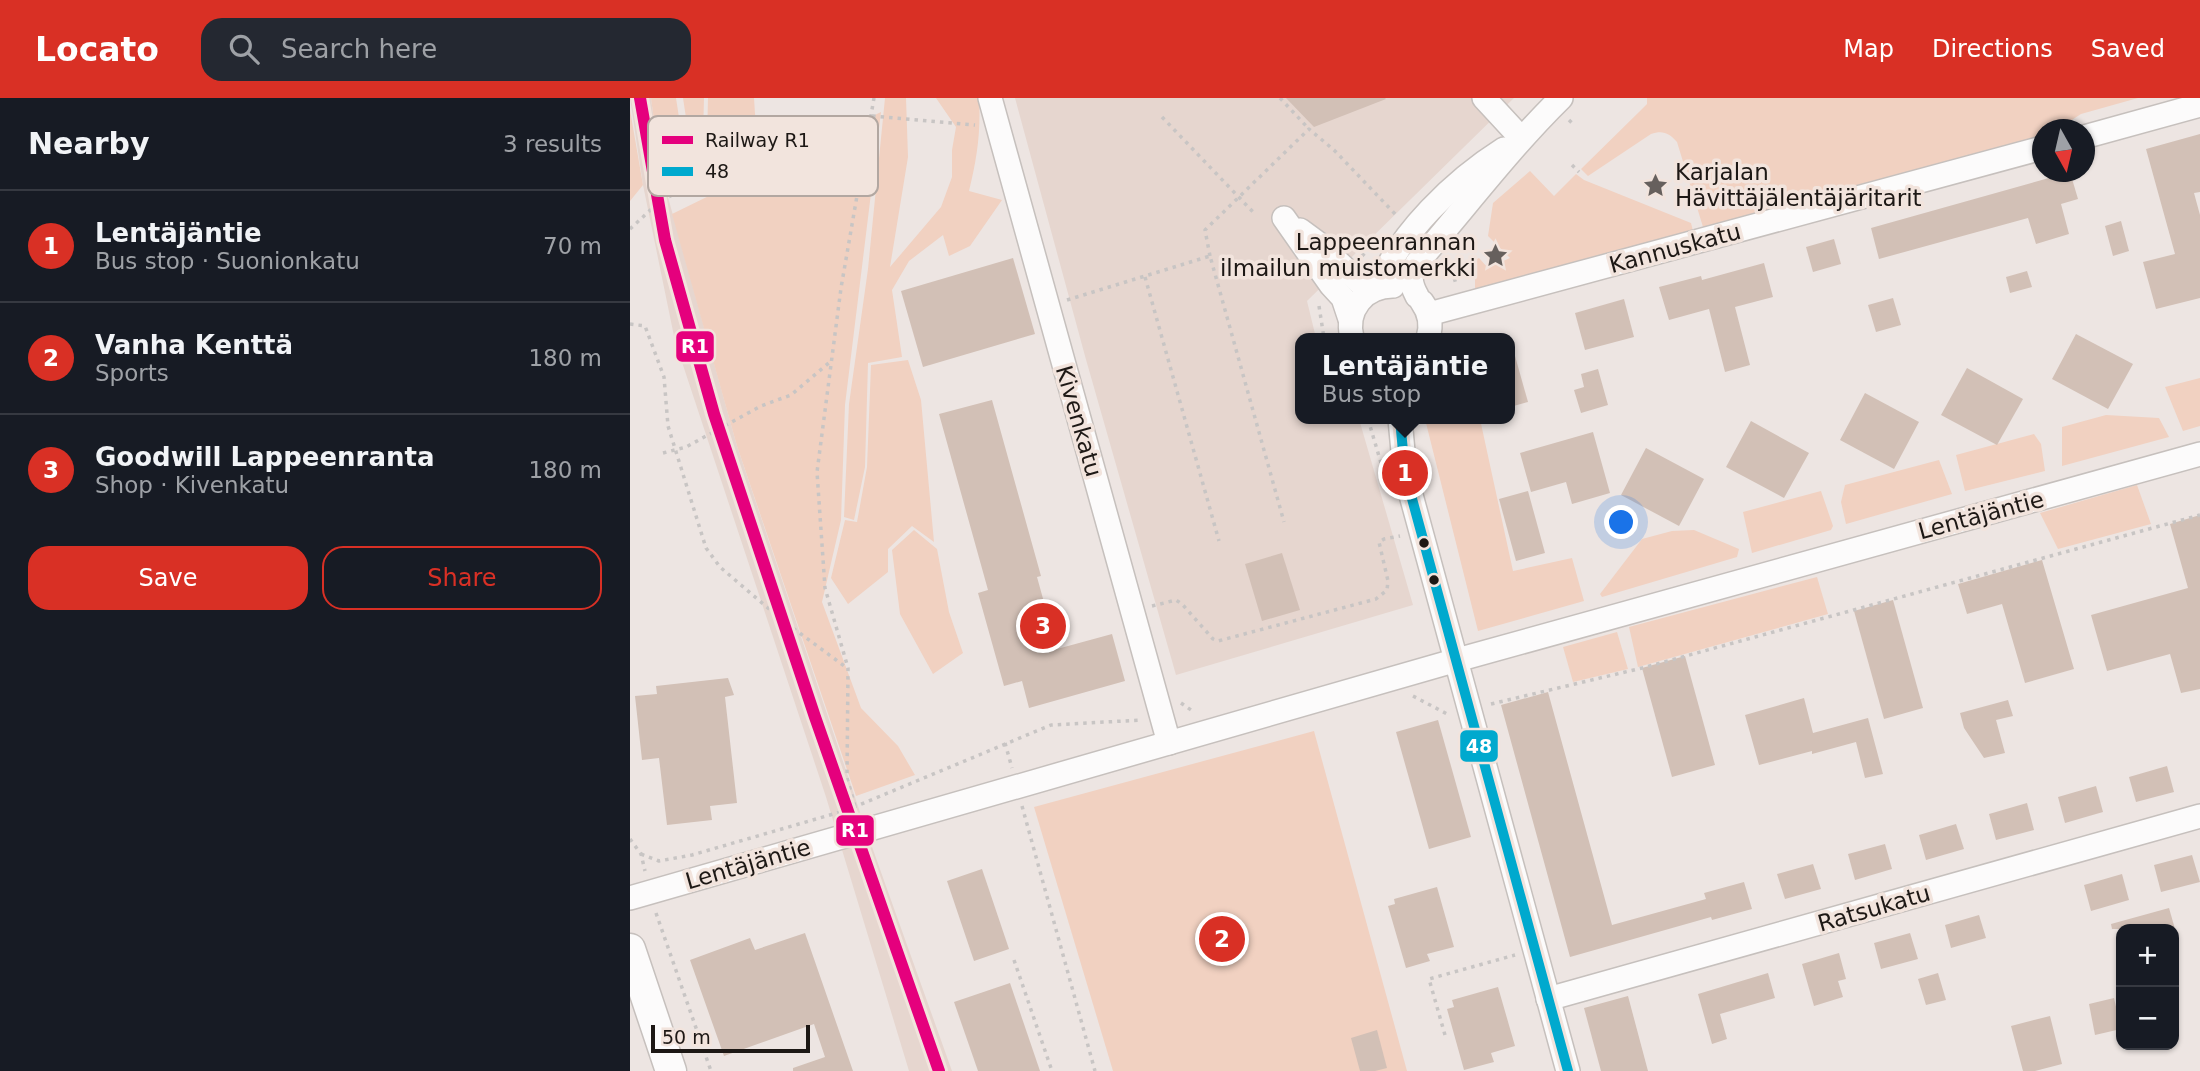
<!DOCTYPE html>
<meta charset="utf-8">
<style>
:root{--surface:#171b24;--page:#242831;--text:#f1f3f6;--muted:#9ea1a6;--line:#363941;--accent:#d93025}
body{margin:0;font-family:"DejaVu Sans",sans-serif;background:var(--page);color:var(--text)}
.controls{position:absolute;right:21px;bottom:21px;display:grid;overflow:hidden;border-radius:14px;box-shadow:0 2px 5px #0004}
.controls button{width:63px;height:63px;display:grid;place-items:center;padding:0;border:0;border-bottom:2px solid var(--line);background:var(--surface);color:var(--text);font:35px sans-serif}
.compass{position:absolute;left:1402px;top:21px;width:63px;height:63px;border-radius:50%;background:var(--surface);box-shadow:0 2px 5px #0004;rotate:172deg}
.scale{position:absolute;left:21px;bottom:18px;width:159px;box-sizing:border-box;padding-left:7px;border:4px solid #1d1815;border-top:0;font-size:19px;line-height:24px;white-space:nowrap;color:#1d1815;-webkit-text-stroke:5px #f2e4dd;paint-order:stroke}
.you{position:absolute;left:992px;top:425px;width:24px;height:24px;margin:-18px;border:5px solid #fff;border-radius:50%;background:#1a73e8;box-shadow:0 0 0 10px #1a73e833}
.badge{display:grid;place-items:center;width:46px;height:46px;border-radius:50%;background:var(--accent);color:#fff;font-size:23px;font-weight:700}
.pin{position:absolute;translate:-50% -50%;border:4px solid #fff;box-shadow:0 2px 7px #0006}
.popup{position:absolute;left:665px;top:235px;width:220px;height:91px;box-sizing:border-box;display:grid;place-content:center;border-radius:14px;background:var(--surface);filter:drop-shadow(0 2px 5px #0005);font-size:23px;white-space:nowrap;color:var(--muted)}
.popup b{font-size:26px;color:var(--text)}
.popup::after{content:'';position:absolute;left:50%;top:100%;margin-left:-14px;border:14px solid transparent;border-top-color:var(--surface)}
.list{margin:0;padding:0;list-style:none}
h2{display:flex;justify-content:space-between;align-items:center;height:91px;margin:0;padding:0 28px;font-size:30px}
h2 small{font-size:23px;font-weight:400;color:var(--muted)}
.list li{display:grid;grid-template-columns:46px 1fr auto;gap:21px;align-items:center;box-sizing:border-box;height:112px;padding:0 28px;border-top:2px solid var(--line)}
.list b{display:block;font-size:26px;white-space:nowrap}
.list p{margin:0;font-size:23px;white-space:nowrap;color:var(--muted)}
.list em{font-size:23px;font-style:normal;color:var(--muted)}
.actions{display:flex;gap:14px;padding:21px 28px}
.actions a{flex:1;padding:16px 0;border:2px solid var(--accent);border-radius:21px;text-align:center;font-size:24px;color:var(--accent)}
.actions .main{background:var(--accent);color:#fff}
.icon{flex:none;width:38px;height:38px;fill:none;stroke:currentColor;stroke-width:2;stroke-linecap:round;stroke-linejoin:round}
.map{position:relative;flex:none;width:1570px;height:973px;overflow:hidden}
header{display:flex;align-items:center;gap:42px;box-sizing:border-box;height:98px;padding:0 35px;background:var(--accent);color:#fff}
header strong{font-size:33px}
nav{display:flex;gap:38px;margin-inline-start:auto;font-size:24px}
.search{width:490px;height:63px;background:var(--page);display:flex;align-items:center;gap:18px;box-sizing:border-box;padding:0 24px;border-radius:21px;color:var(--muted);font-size:26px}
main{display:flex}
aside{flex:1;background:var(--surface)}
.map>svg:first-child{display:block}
.built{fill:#e6d6cf}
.green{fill:#f1d1c1}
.building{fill:#d2c0b6}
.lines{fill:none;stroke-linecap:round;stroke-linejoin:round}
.minor-casing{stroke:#c6c0bd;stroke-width:26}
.major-casing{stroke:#c6c0bd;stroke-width:33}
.path{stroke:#c8c5c4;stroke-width:3.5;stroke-dasharray:3.5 5;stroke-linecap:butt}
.minor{stroke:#fcfbfb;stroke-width:23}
.major{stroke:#fcfbfb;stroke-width:30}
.bus-1-casing{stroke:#f2e4dd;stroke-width:16}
.bus-1{stroke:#00a9ce;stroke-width:10}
.rail-1-casing{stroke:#f2e4dd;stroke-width:18}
.rail-1{stroke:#e5007d;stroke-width:12}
.bus-dot{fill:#1d1815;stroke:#f2e4dd;stroke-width:2.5}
.labels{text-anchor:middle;stroke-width:7;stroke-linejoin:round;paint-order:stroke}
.poi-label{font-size:23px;fill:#1d1815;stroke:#f2e4dd;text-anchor:start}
.street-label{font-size:23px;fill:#1d1815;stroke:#f2e4dd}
.key{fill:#f2e4dd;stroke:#b2a7a1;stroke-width:2}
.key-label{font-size:19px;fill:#1d1815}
.line-badge{stroke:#f2e4dd;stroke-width:2.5}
.badge-label{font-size:19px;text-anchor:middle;font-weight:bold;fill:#fff}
</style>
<header>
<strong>Locato</strong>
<div class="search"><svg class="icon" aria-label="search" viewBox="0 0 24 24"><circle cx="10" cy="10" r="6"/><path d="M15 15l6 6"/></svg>Search here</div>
<nav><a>Map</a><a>Directions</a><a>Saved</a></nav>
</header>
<main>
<aside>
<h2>Nearby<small>3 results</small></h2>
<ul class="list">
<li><span class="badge">1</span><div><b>Lentäjäntie</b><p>Bus stop · Suonionkatu</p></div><em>70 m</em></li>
<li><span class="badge">2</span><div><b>Vanha Kenttä</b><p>Sports</p></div><em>180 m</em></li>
<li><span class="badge">3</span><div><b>Goodwill Lappeenranta</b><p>Shop · Kivenkatu</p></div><em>180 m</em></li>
</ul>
<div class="actions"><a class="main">Save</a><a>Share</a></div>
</aside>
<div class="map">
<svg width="1570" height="973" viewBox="0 0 1570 973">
<rect width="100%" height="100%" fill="#ede5e2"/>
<g class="built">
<path d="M0,0H21L31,74L107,348L236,732L322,973H279L196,699L45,243L13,87Z"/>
<path d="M385,0H884L677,203L686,240H670V321H729L783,507L546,577L455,258Z"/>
</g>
<g class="green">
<path d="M21,0H46L54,52L42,76L31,74Z"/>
<path d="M53,0H74L73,38L79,58L56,66L60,46Z"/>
<path d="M78,0H124L126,31L83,58L77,40Z"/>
<path d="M255,0H276L278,59L260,169L311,109L322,79V52L326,29L306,0H349C351,33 347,61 339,93L372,102L340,148L319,158L313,137L279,163L262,192L272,259L238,265L235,369L224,422L214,419L219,306L238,171Z"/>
<path d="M1017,0H1508L1451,16L1428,31L1412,32V38L1073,129L1047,44C1039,35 1033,32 1021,36L958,78L951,71L1009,14L1017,6Z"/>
<path d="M0,12L13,87L0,103Z"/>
<path d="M251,14L215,307L211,422L192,504L231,610L268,648L285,677L226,698L107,348L42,116Z"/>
<path d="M900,73L924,98L946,76L954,82L1061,125L1063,133L845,192V162L849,160L858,170L880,160L858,138L863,105Z"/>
<path d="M278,262L291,302L304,444L282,428L258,451V474L218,506L201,480L215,422L227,424L237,369L241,267Z"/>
<path d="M1570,280V328L1553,333L1535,289Z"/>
<path d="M1476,317L1529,320L1539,339L1432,368V329Z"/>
<path d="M795,321H850L883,473L942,460L954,503L848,533Z"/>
<path d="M1404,336L1411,346L1415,373L1335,393L1326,357Z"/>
<path d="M1309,362L1322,396L1216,426L1211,404L1215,387Z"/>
<path d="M1507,387L1521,426L1428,451L1410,415Z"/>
<path d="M1191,393L1203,428L1201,432L1122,455L1113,414Z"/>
<path d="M284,432L307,451L319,514L333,555L303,576L270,516L262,452Z"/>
<path d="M1064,432L1109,451L1107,459L972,499L970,496L1012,441L1042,433Z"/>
<path d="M1187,479L1198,516L1008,569L999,529Z"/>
<path d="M987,534L998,571L943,584L933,549Z"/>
<path d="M684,633L777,973H483L404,709Z"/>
</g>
<g class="building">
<path d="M656,0H755L756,1L684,29Z"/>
<path d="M1570,36V94L1564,95L1570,117V200L1526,211L1513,164L1545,156L1516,51Z"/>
<path d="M1440,74L1448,101L1431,106L1439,136L1406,146L1398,120L1249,161L1241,130Z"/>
<path d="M1491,123L1499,153L1483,158L1475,128Z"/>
<path d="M1204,141L1211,166L1183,174L1176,149Z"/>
<path d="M383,160L405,236L293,269L271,193Z"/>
<path d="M1134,165L1143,199L1105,209L1120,267L1095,274L1079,211L1039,222L1029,189L1071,178L1072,182Z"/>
<path d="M1397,173L1402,189L1380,195L1376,179Z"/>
<path d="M1263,200L1271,227L1246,234L1238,207Z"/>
<path d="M994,201L1004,239L955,252L945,215Z"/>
<path d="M1446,236L1503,266L1478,311L1422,281Z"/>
<path d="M880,258H885L898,304L880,309Z"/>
<path d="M1337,270L1393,301L1367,347L1311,317Z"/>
<path d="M968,271L978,307L951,315L944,292L954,289L951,276Z"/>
<path d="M1235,295L1289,324L1264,371L1210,342Z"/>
<path d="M362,302L411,478L407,479L427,551L482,536L495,583L399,610L392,583L374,588L348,495L358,492L309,316Z"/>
<path d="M1121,323L1179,355L1154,400L1096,369Z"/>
<path d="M963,334L980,395L942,406L936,384L901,394L890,355Z"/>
<path d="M1016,350L1074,381L1049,428L991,397Z"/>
<path d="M898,393L915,455L886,463L869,401Z"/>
<path d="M1570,417V591L1551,595L1540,556L1477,573L1461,517L1558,490L1540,426Z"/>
<path d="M652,455L670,512L632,523L615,466Z"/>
<path d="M1412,462L1444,571L1395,585L1372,506L1337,516L1328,486Z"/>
<path d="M1263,502L1293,610L1254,621L1224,513Z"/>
<path d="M1055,558L1085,667L1042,679L1012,570Z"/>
<path d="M98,580L104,597L95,599L107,705L80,708L82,722L37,727L29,660L12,662L5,598L27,596L26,588Z"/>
<path d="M918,594L982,827L1076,801L1074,795L1114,784L1122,811L1082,822L1081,819L940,859L871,607Z"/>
<path d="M1174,600L1183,635L1238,620L1253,676L1235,680L1226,644L1182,656V653L1129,667L1115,617Z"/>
<path d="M1378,602L1383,618L1366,622L1375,655L1354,660L1334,630L1330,615Z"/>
<path d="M808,622L841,739L799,751L766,634Z"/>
<path d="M1537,668L1544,694L1506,704L1499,679Z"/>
<path d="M1466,688L1473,714L1435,725L1428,699Z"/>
<path d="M1397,705L1404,732L1366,742L1359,716Z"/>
<path d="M1326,726L1334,751L1296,762L1289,737Z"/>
<path d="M1255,746L1262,771L1225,782L1218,756Z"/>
<path d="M1562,757L1570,784L1531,794L1524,767Z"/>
<path d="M1183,766L1191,791L1155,801L1147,776Z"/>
<path d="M352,771L379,851L344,863L317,783Z"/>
<path d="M1492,776L1499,802L1461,813L1454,787Z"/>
<path d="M807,789L824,849L797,856L800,863L776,870L758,808L765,806L764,801Z"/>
<path d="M1539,810L1545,831H1482L1481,826Z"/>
<path d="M1349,817L1356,840L1321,850L1315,827Z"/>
<path d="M175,835L223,973H163V970L195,959L184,926L94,958L60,862L120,840L125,852Z"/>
<path d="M1280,835L1288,861L1251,871L1244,845Z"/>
<path d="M1209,855L1216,881L1208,883L1213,899L1184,908L1172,866Z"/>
<path d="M1138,875L1145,900L1090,916L1097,941L1082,946L1068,896Z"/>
<path d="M1308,875L1316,902L1296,907L1288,881Z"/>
<path d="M380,885L410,973H348L324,904Z"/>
<path d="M868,889L885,948L861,955L864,964L834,972L817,911L824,909L822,902Z"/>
<path d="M998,898L1018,973H971L954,910Z"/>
<path d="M1484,900L1491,931L1465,937L1459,906Z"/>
<path d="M1420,918L1432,966L1405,973H1393L1381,928Z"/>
<path d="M747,932L757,970L745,973H730L721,940Z"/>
</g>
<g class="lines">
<defs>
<g id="minor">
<path d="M360,0L539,645"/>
<path d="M854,0L891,40"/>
<path d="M1454,39L1570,7"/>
<path d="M654,120L701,187L713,200L720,221"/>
<path d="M670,132L689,146L729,184L743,191"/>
<path d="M748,190C768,136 825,82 874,51"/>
<path d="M787,198C780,185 779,178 787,165C835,110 879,51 931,0"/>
<path d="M792,204C800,215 802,227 798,240"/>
<path d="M799,216L1412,50"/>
<path d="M722,240C715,212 734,188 763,188"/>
<path d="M770,321L775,375L938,973"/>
<path d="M0,800L827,562L1570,356"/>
<path d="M918,901L1570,718"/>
</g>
<path id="major" d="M0,851L41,973"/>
</defs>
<use href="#minor" class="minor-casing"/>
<use href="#major" class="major-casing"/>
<g class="path">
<path d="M650,0L679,31"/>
<path d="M532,19L624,115"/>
<path d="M939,22L945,28"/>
<path d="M942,67L949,74"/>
<path d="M0,131L29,104L164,32L242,18L345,27"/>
<path d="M580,158L575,132L679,31L704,52L767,118"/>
<path d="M732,158L746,143"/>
<path d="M816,166L822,173L826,186"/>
<path d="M515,179L589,443"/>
<path d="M437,202L580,158L654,424"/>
<path d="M689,208L694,240"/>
<path d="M0,226L15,228L34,279L38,328L76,450L90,469L152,522L217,570"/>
<path d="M738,321L751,365"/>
<path d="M33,355L56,349L131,308L161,297L201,263"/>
<path d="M522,508L546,502L552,506L583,541L588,543L746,501L757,492L758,483L749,444L754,441L770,438"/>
<path d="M783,598L819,617"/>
<path d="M551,605L564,614"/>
<path d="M861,606L1012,570L1570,417"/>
<path d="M375,645L382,670"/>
<path d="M225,708L217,680L218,570L195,490L187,374L211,190L244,0"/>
<path d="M392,708L465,973"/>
<path d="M0,741L11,756L15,773"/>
<path d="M11,756L29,763L62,757L217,712L421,627L512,622"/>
<path d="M26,815L81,973"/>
<path d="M384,862L422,973"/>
<path d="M815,937L799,881L885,857"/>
</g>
<use href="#minor" class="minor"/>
<use href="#major" class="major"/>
<defs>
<path id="bus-1" d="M770,321L775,375L938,973"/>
</defs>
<use href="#bus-1" class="bus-1-casing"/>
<use href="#bus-1" class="bus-1"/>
<defs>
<path id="rail-1" d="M10,0L35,142L84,316L185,619L309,973"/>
</defs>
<use href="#rail-1" class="rail-1-casing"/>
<use href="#rail-1" class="rail-1"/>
</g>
<defs>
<symbol id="sight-bare" viewBox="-9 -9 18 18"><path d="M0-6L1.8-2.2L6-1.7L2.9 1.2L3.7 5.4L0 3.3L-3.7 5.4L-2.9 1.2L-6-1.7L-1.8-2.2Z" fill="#66605d" stroke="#f2e4dd" stroke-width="2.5" paint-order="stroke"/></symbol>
</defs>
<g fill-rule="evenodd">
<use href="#sight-bare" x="1008" y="70" width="35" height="35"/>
<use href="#sight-bare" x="848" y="140" width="35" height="35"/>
</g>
<g class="bus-dot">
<circle cx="794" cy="445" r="6"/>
<circle cx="804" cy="482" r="6"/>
</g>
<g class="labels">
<g class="poi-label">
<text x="1045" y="82">Karjalan<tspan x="1045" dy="26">Hävittäjälentäjäritarit</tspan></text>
<text x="846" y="152" text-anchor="end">Lappeenrannan<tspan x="846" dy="26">ilmailun muistomerkki</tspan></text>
</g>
<g class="street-label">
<text transform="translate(1045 150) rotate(-15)" y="8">Kannuskatu</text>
<text transform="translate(449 323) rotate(74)" y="8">Kivenkatu</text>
<text transform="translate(1351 417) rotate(-15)" y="8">Lentäjäntie</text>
<text transform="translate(118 766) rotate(-16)" y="8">Lentäjäntie</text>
<text transform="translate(1244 810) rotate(-16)" y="8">Ratsukatu</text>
</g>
</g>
<rect x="18" y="18" width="230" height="80" rx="10" class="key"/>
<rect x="32" y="38" width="31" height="8" fill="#e5007d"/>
<rect x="32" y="69" width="31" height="9" fill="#00a9ce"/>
<g class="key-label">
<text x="75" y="49">Railway R1</text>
<text x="75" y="80">48</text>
</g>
<g class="line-badge">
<rect x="45" y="232" width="40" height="33" rx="7" fill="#e5007d"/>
<rect x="829" y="631" width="40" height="34" rx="7" fill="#00a9ce"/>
<rect x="205" y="716" width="40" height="33" rx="7" fill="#e5007d"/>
</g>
<g class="badge-label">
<text x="65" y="255">R1</text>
<text x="849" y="655">48</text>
<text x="225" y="739">R1</text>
</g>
</svg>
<div class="controls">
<button>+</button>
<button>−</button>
</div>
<svg class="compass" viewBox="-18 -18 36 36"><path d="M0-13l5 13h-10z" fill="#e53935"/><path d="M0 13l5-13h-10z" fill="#9ea1a6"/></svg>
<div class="scale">50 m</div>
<div class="you"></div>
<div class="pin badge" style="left:775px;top:375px">1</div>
<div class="popup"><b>Lentäjäntie</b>Bus stop</div>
<div class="pin badge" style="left:592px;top:841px">2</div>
<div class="pin badge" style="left:413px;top:528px">3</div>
</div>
</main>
